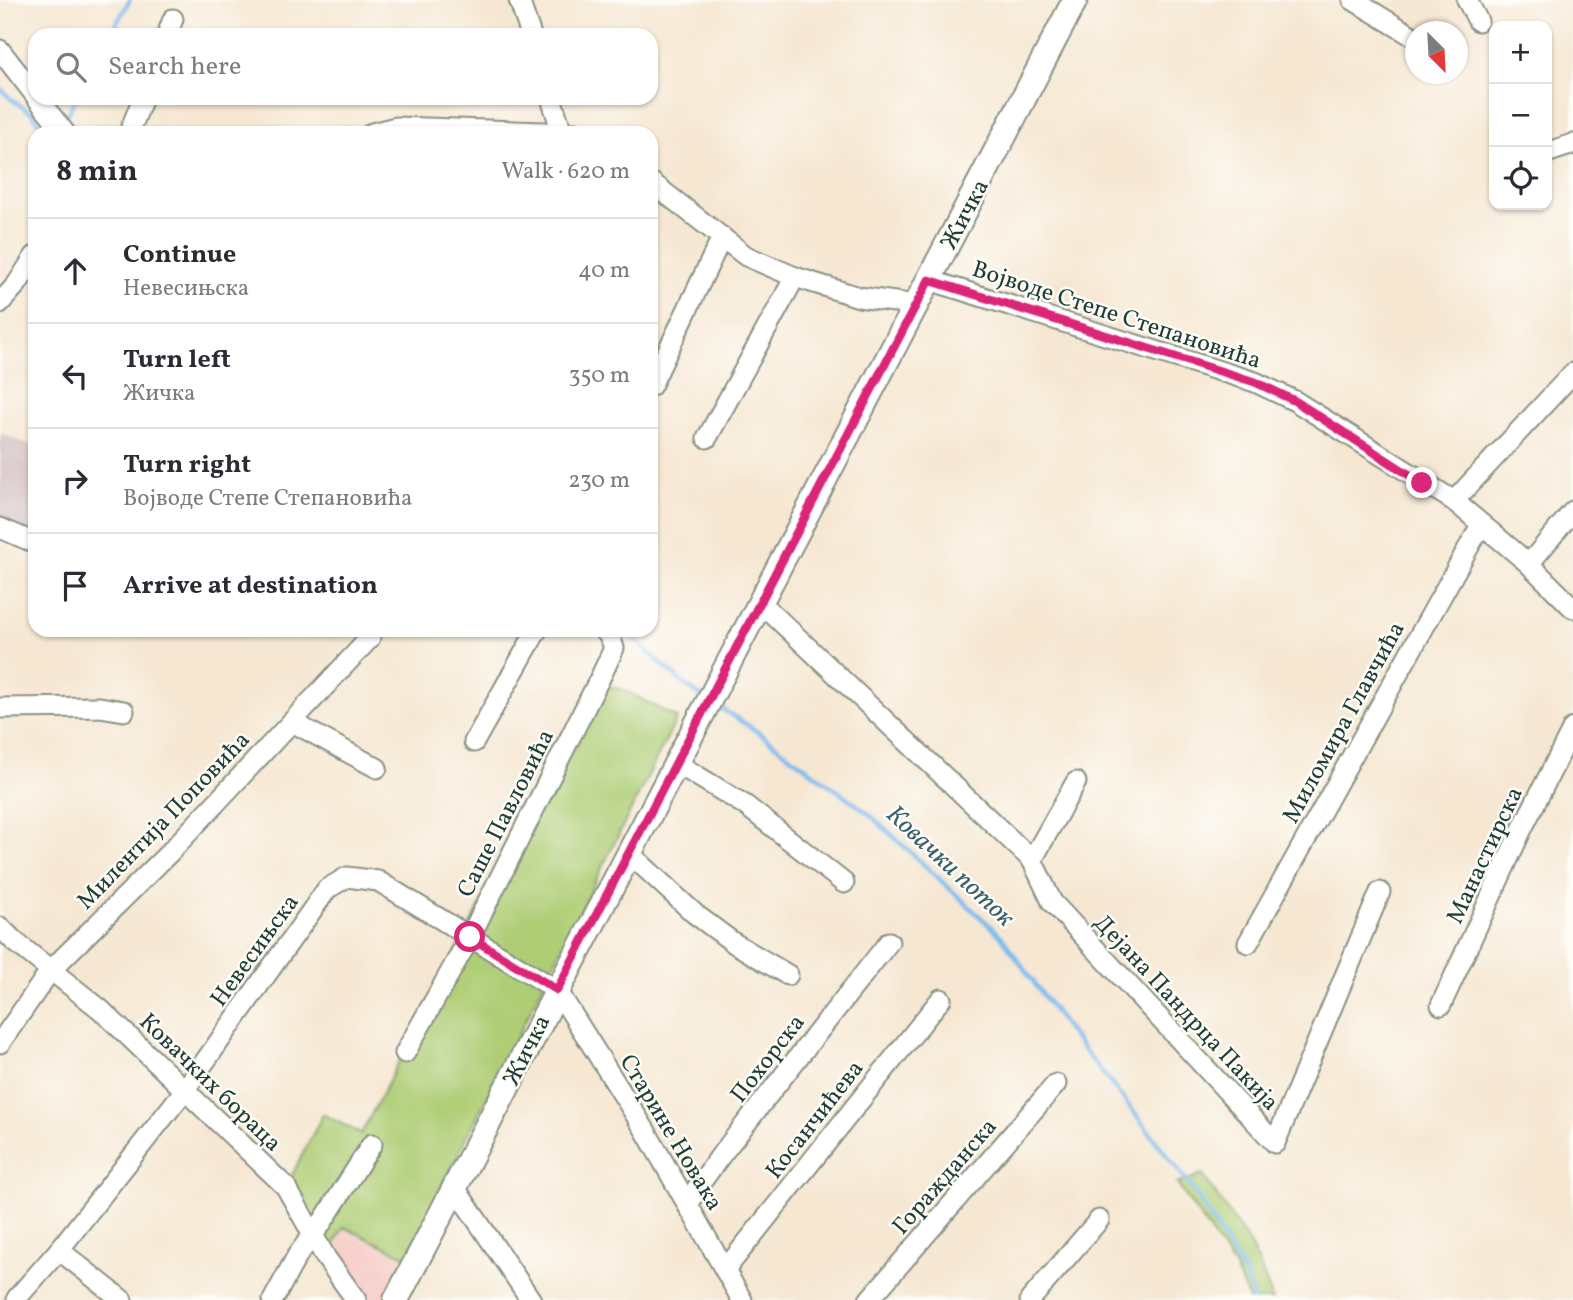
<!DOCTYPE html>
<meta charset="utf-8">
<style>
:root{--surface:#fff;--page:#f2f2f3;--text:#2b2b33;--muted:#7c7c81;--line:#e1e1e2}
body{margin:0;font-family:Vollkorn,serif;background:var(--page);color:var(--text)}
.controls{position:absolute;right:21px;top:21px;display:grid;overflow:hidden;border-radius:14px;box-shadow:0 2px 5px #0004}
.controls button{width:63px;height:63px;display:grid;place-items:center;padding:0;border:0;border-bottom:2px solid var(--line);background:var(--surface);color:var(--text);font:35px sans-serif}
.compass{position:absolute;left:1405px;top:21px;width:63px;height:63px;border-radius:50%;background:var(--surface);box-shadow:0 2px 5px #0004;rotate:156deg}
.stop{position:absolute;width:21px;height:21px;margin:-16px;border:5px solid #db2777;border-radius:50%;background:#fff}
.stop.end{background:#db2777;border-color:#fff;box-shadow:0 2px 7px #0008}
.list{margin:0;padding:0;list-style:none}
h2{display:flex;justify-content:space-between;align-items:center;height:91px;margin:0;padding:0 28px;font-size:30px}
h2 small{font-size:23px;font-weight:400;color:var(--muted)}
.list li{display:grid;grid-template-columns:46px 1fr auto;gap:21px;align-items:center;box-sizing:border-box;height:105px;padding:0 28px;border-top:2px solid var(--line)}
.list b{display:block;font-size:26px;white-space:nowrap}
.list p{margin:0;font-size:23px;white-space:nowrap;color:var(--muted)}
.list em{font-size:23px;font-style:normal;color:var(--muted)}
.icon{flex:none;width:38px;height:38px;fill:none;stroke:currentColor;stroke-width:2;stroke-linecap:round;stroke-linejoin:round}
.map{position:relative;flex:none;width:1573px;height:1300px;overflow:hidden}
.search{position:absolute;background:var(--surface);box-shadow:0 2px 5px #0004;left:28px;top:28px;width:630px;height:77px;display:flex;align-items:center;gap:18px;box-sizing:border-box;padding:0 24px;border-radius:21px;color:var(--muted);font-size:26px}
.panel{position:absolute;background:var(--surface);box-shadow:0 2px 5px #0004;left:28px;top:126px;width:630px;height:511px;border-radius:21px}
.map>svg:first-child{display:block}
.built{fill:#f7d0cb}
.industrial{fill:#d2bec2}
.green{fill:#aecd75;stroke:#668554;stroke-width:2}
.lines{fill:none;stroke-linecap:round;stroke-linejoin:round}
.stream{stroke:#7abaee;stroke-width:4.5}
.minor-casing{stroke:#8a9283;stroke-width:23}
.major-casing{stroke:#8a9283;stroke-width:28}
.minor{stroke:#fff;stroke-width:19}
.major{stroke:#fff;stroke-width:24}
.route{stroke:#db2777;stroke-width:9}
.labels{text-anchor:middle;stroke-width:5;stroke-linejoin:round;paint-order:stroke}
.street-label{font-size:24px;fill:#1f3d34;stroke:#fdfcf7}
.water-label{font-size:26px;font-style:italic;fill:#3a626c;stroke:#fdfcf7}
</style>
<div class="map">
<svg width="1573" height="1300" viewBox="0 0 1573 1300">
<rect width="100%" height="100%" fill="#fdfcf7"/>
<filter id="ink" filterUnits="userSpaceOnUse"><feTurbulence type="fractalNoise" baseFrequency=".0143" numOctaves="2"/><feDisplacementMap in="SourceGraphic" scale="14" xChannelSelector="R" yChannelSelector="G"/><feConvolveMatrix kernelMatrix="1 2 1 2 8 2 1 2 1" color-interpolation-filters="sRGB"/></filter>
<filter id="wash" filterUnits="userSpaceOnUse"><feTurbulence type="fractalNoise" baseFrequency=".00686" numOctaves="4" result="noise"/><feDisplacementMap in="SourceGraphic" scale="28" xChannelSelector="R" yChannelSelector="G"/><feGaussianBlur stdDeviation="1.57" result="paint"/><feColorMatrix in="noise" values="0 0 0 0 0 0 0 0 0 0 0 0 0 0 0 0 0 1.4 0 .05"/><feComposite in="paint" operator="in"/></filter>
<g filter="url(#wash)">
<rect width="100%" height="100%" fill="#f6e7d2"/>
<path class="built" d="M344,1227L407,1257L385,1300H356L326,1258Z"/>
<path class="industrial" d="M0,433L35,447V543L0,528Z"/>
<g class="green">
<path d="M597,682L624,690L677,718L407,1257L344,1227L326,1258L286,1187L323,1114L361,1134Z"/>
<path d="M1202,1174L1246,1238L1259,1263L1273,1300H1249L1234,1266L1177,1184Z"/>
</g>
<g class="lines">
<g class="stream">
<path d="M110,35L130,0"/>
<path d="M0,88L11,99L33,114L45,133"/>
<path d="M63,122L76,98"/>
<path d="M623,630L685,685L702,697"/>
<path d="M716,705L755,730L868,813L1001,936L1067,1029L1133,1111L1196,1193L1246,1276L1254,1300"/>
</g>
</g>
</g>
<g filter="url(#ink)">
<g class="lines">
<defs>
<g id="minor">
<path d="M519,0L531,35"/>
<path d="M1353,0L1409,34"/>
<path d="M1467,0L1478,21"/>
<path d="M167,35L173,19"/>
<path d="M0,50L35,95"/>
<path d="M37,98L65,133"/>
<path d="M551,98L562,132"/>
<path d="M129,133L143,98"/>
<path d="M372,133L396,127L574,133"/>
<path d="M1549,152L1573,144"/>
<path d="M651,182L746,256L795,277L859,297L916,305"/>
<path d="M929,280L1255,382L1295,401L1454,501L1529,564L1573,608"/>
<path d="M0,303L17,284L35,256"/>
<path d="M651,386L722,237"/>
<path d="M707,438L795,277"/>
<path d="M1454,501L1573,373"/>
<path d="M0,528L35,543"/>
<path d="M1529,564L1573,511"/>
<path d="M760,602L1032,860L1052,902L1275,1143L1380,892"/>
<path d="M0,708L100,707L124,711"/>
<path d="M292,722L377,768"/>
<path d="M474,742L537,630"/>
<path d="M676,763L745,805L844,883"/>
<path d="M629,853L695,914L734,943L788,975"/>
<path d="M1032,860L1076,782"/>
<path d="M0,927L14,941L100,1009L286,1187L326,1258L356,1300"/>
<path d="M1248,943L1481,525"/>
<path d="M1441,1005L1521,831L1573,728"/>
<path d="M0,1043L50,971L172,850L370,638"/>
<path d="M405,1053L470,937L602,674L614,648L610,637L604,630"/>
<path d="M455,1188L531,1300"/>
<path d="M688,1206L697,1188L721,1155L889,942"/>
<path d="M725,1270L941,999"/>
<path d="M17,1298L59,1250"/>
<path d="M122,1300L59,1250L184,1091L327,889L347,877L378,881L557,990L645,1130L742,1300"/>
<path d="M273,1300L297,1256L323,1221L372,1144"/>
<path d="M869,1300L1056,1084"/>
<path d="M1030,1300L1099,1220"/>
</g>
<path id="major" d="M396,1300L1075,0"/>
</defs>
<use href="#minor" class="minor-casing"/>
<use href="#major" class="major-casing"/>
<use href="#minor" class="minor"/>
<use href="#major" class="major"/>
</g>
</g>
<g class="lines" filter="url(#ink)">
<path class="route" d="M470,937L557,990L929,280L1255,382L1295,401L1422,483"/>
</g>
<g class="labels">
<g class="street-label">
<text transform="translate(964 214) rotate(-62)" y="8">Жичка</text>
<text transform="translate(1117 314) rotate(18)" y="8">Војводе Степе Степановића</text>
<text transform="translate(1343 722) rotate(-61)" y="8">Миломира Главчића</text>
<text transform="translate(505 813) rotate(-63)" y="8">Саше Павловића</text>
<text transform="translate(163 820) rotate(-46)" y="8">Милентија Поповића</text>
<text transform="translate(1484 855) rotate(-65)" y="8">Манастирска</text>
<text transform="translate(254 950) rotate(-54)" y="8">Невесињска</text>
<text transform="translate(1187 1012) rotate(47)" y="8">Дејана Пандрца Пакија</text>
<text transform="translate(526 1050) rotate(-63)" y="8">Жичка</text>
<text transform="translate(767 1058) rotate(-52)" y="8">Похорска</text>
<text transform="translate(211 1082) rotate(44)" y="8">Ковачких бораца</text>
<text transform="translate(814 1119) rotate(-52)" y="8">Косанчићева</text>
<text transform="translate(672 1132) rotate(59)" y="8">Старине Новака</text>
<text transform="translate(944 1176) rotate(-49)" y="8">Горажданска</text>
</g>
<g class="water-label">
<text transform="translate(951 865) rotate(43)" y="9">Ковачки поток</text>
</g>
</g>
</svg>
<div class="controls">
<button>+</button>
<button>−</button>
<button><svg class="icon" aria-label="locate" viewBox="0 0 24 24"><circle cx="12" cy="12" r="6"/><path d="M12 2v4M12 18v4M2 12h4M18 12h4"/></svg></button>
</div>
<svg class="compass" viewBox="-18 -18 36 36"><path d="M0-13l5 13h-10z" fill="#e53935"/><path d="M0 13l5-13h-10z" fill="#7c7c81"/></svg>
<div class="stop" style="left:470px;top:937px"></div>
<div class="stop end" style="left:1422px;top:483px"></div>
<div class="search"><svg class="icon" aria-label="search" viewBox="0 0 24 24"><circle cx="10" cy="10" r="6"/><path d="M15 15l6 6"/></svg>Search here</div>
<section class="panel">
<h2>8 min<small>Walk · 620 m</small></h2>
<ul class="list">
<li><svg class="icon" aria-label="ahead" viewBox="0 0 24 24"><path d="M12 20V5M6 11l6-6 6 6"/></svg><div><b>Continue</b><p>Невесињска</p></div><em>40 m</em></li>
<li><svg class="icon" aria-label="left" viewBox="0 0 24 24"><path d="M17 20v-9H6M10 6l-5 5 5 5"/></svg><div><b>Turn left</b><p>Жичка</p></div><em>350 m</em></li>
<li><svg class="icon" aria-label="right" viewBox="0 0 24 24"><path d="M7 20v-9h11M14 6l5 5-5 5"/></svg><div><b>Turn right</b><p>Војводе Степе Степановића</p></div><em>230 m</em></li>
<li><svg class="icon" aria-label="arrive" viewBox="0 0 24 24"><path d="M6 21V4h12l-3 4 3 4H6"/></svg><div><b>Arrive at destination</b></div></li>
</ul>
</section>
</div>
